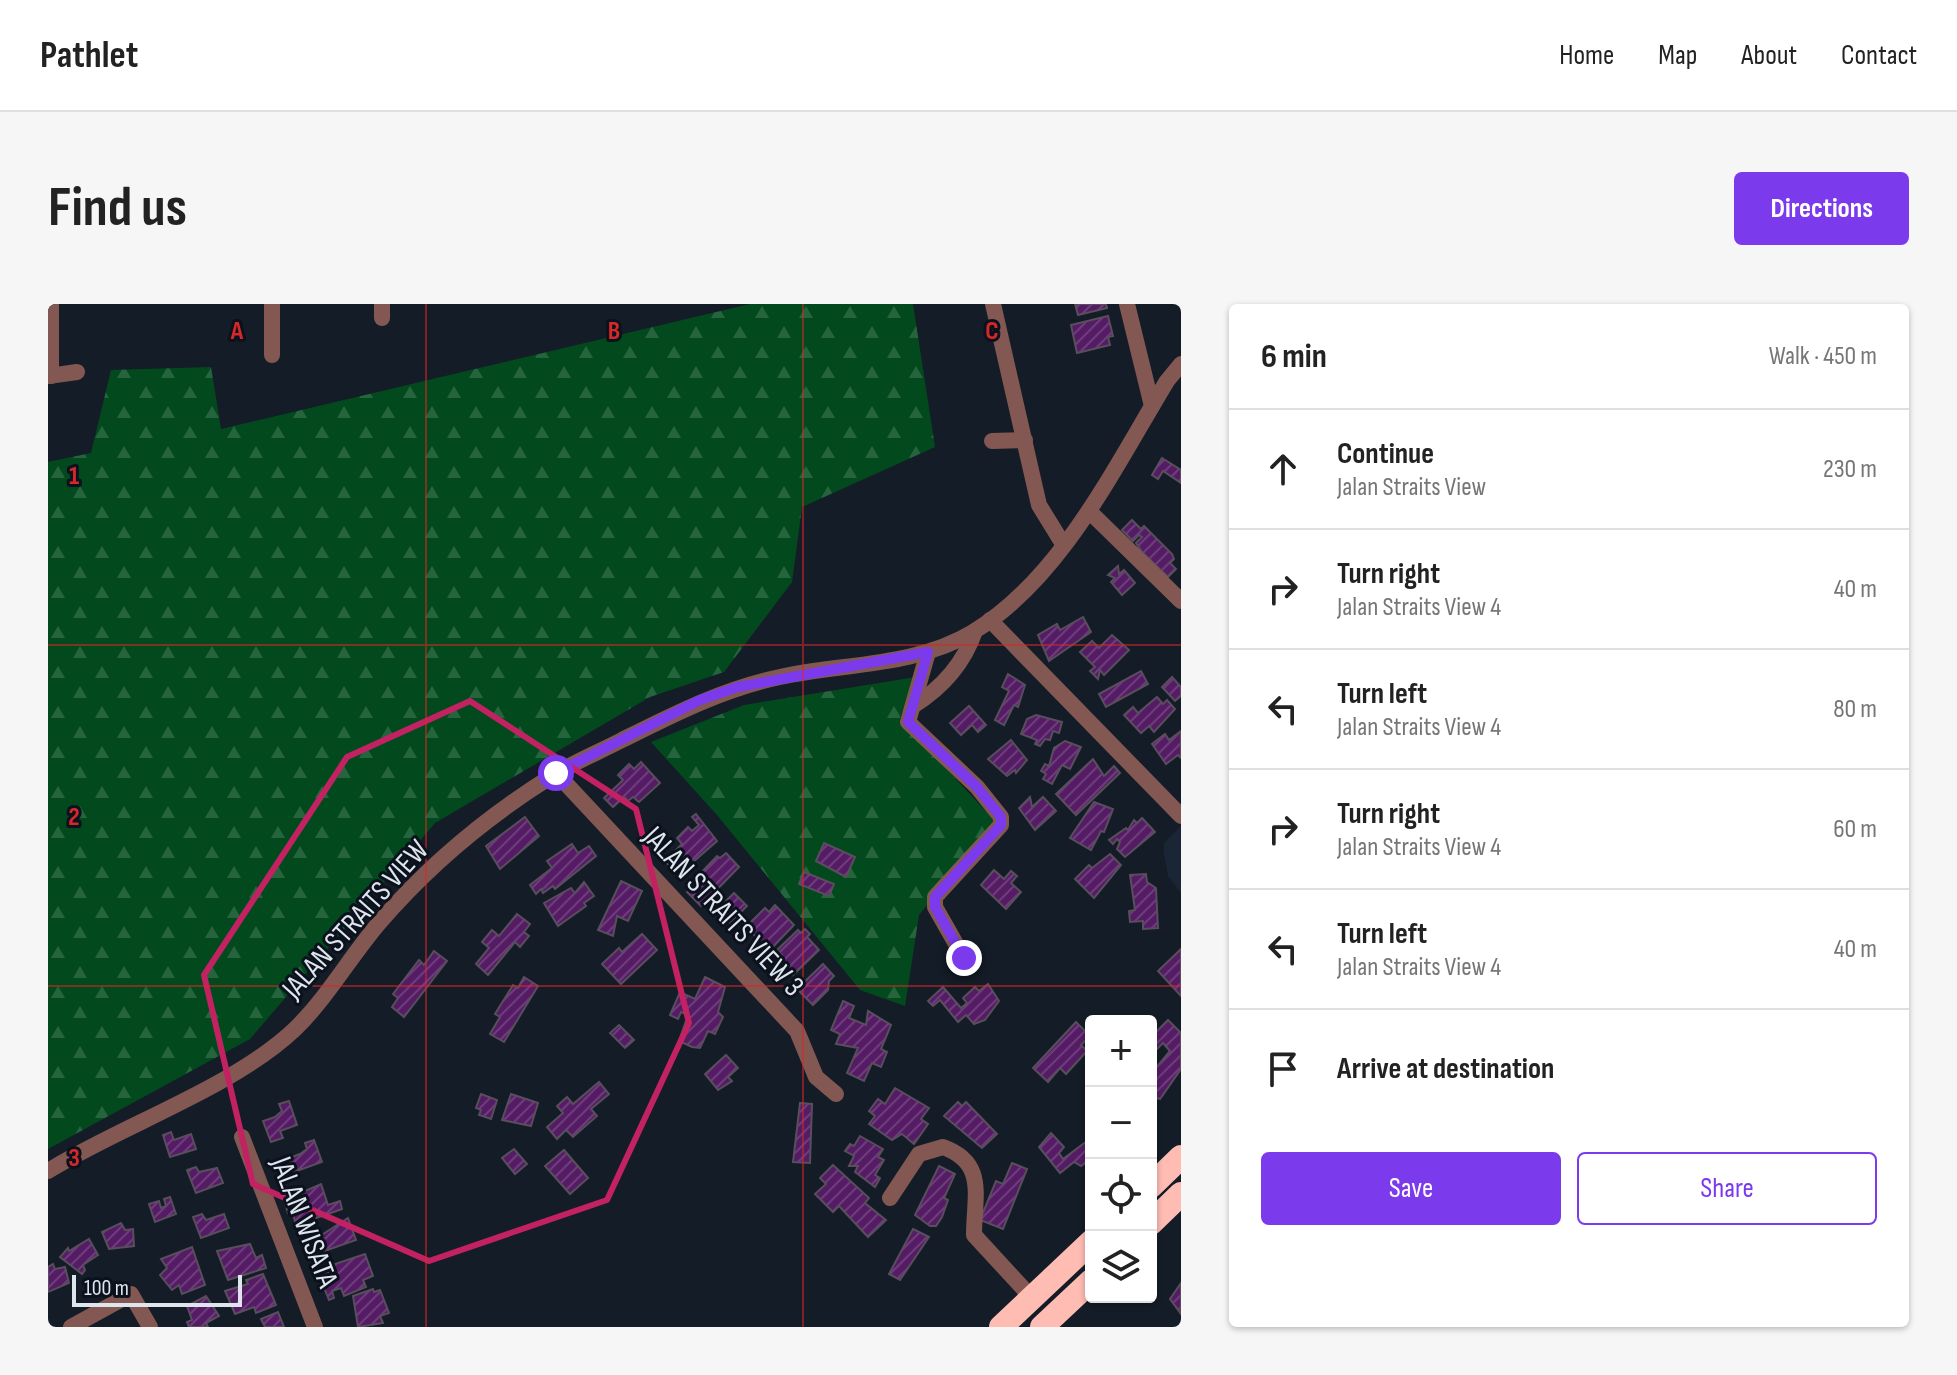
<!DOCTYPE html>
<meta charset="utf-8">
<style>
:root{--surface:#fff;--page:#f6f6f6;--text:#222;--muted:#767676;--line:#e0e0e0;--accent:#7c3aed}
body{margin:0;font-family:"Sofia Sans Condensed",sans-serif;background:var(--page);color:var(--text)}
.controls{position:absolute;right:24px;bottom:24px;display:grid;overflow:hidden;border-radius:8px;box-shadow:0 2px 6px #0004}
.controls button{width:72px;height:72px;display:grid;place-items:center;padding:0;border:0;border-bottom:2px solid var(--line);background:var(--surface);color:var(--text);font:40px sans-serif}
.scale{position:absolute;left:24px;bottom:20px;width:170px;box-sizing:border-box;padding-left:8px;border:4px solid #dfe5ed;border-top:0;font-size:22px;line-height:28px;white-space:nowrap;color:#dfe5ed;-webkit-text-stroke:6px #0b121d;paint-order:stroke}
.stop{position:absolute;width:24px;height:24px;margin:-18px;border:6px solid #7c3aed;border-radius:50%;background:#fff}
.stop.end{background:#7c3aed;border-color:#fff;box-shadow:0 2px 8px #0008}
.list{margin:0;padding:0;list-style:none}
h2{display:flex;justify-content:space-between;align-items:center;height:104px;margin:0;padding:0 32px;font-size:34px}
h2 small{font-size:26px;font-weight:400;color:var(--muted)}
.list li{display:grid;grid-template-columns:52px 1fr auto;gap:24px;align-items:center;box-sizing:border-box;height:120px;padding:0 32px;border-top:2px solid var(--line)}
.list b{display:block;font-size:30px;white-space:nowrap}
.list p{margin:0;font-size:26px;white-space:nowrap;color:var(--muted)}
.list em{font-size:26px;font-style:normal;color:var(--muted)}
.actions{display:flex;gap:16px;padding:24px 32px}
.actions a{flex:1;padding:18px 0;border:2px solid var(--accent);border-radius:8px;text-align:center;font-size:28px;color:var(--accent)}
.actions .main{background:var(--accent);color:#fff}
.icon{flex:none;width:44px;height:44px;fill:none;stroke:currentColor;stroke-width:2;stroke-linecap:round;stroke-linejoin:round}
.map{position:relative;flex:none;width:1133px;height:1023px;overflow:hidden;border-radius:8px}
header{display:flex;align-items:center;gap:48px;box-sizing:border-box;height:112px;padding:0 40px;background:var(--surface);border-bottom:2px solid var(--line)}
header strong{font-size:38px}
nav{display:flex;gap:44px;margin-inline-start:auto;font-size:28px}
.intro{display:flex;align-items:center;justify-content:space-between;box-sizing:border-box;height:192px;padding:0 48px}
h1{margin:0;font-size:56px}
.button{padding:20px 36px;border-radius:8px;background:var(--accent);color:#fff;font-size:28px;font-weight:700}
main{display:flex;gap:48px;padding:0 48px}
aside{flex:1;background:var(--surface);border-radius:8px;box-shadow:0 2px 6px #0004}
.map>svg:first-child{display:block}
.built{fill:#1a2535}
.forest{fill:url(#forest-firs)}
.building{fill:url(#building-hatch);stroke:#584e5c;stroke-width:2}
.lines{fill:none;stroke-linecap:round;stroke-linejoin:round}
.minor{stroke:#835853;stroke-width:16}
.highway{stroke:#febcb3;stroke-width:24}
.route{stroke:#7c3aed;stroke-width:10}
.marked{fill:none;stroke:#c32262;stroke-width:6;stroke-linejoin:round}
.grid{fill:none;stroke:#d62828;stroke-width:2;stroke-opacity:0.55}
.labels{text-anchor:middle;stroke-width:6;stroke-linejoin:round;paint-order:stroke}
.street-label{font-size:30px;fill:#dfe5ed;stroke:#0b121d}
.grid-label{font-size:26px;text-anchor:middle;font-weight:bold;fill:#d62828;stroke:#0b121d;stroke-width:6;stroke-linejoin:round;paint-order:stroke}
</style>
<header>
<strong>Pathlet</strong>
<nav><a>Home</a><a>Map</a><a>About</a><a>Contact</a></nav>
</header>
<div class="intro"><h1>Find us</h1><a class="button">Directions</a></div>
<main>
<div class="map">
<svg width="1133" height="1023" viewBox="0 0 1133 1023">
<defs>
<pattern id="forest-firs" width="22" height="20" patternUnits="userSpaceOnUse" patternTransform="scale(2)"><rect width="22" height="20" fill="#024a1d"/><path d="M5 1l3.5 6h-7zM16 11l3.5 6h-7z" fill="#26643e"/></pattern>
<pattern id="building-hatch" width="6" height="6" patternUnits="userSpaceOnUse" patternTransform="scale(2)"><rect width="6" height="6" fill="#551c65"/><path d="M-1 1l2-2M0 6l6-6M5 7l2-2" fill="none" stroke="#6d3d7b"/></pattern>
</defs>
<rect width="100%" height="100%" fill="#141c27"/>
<path class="built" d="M1133,522V589L1120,572L1116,550V539Z"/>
<g class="forest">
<path d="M702,0H865L887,143L754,203L744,278L676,368L602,393L387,519L202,735L0,845V158L43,149L63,66L163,63L173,125Z"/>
<path d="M868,373L852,415L947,517L871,611L857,702L812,686L669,511L603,438L696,401Z"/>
</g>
<g class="building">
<path d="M1027,0H1058L1059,4L1030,11Z"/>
<path d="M1060,12L1065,32L1060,33L1062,41L1029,49L1023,21Z"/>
<path d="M1114,154L1133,166V179L1115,167L1110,175L1104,171Z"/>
<path d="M1084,216L1093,225L1096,222L1124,250L1126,255L1122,259L1128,265L1120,273L1094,248L1088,239L1094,233L1091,231L1085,237L1074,226Z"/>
<path d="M1070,262L1071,270L1076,266L1087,279L1074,291L1063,278L1067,274L1060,271Z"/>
<path d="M1035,313L1043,328L1001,357L990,331L1009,320L1012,326Z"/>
<path d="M1064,331L1081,346L1056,371L1052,366L1050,375L1042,367L1047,363L1032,348L1044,337L1051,344Z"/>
<path d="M1093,367L1100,380L1058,403L1051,390Z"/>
<path d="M960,370L977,381L970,403L966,401L956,421L947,416L961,387L954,383Z"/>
<path d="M1124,373L1133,383V392L1127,397L1114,383Z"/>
<path d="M1109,393L1115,400L1119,396L1127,405L1106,428L1101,422L1093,429L1076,411L1085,403L1090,409Z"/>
<path d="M921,402L938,421L930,428L924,421L913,431L902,419Z"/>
<path d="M988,411L1014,418L1011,429L1005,427L1002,436L997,435L992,442L987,440L989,436L973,430L979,415Z"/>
<path d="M1133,427V454L1130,451L1118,460L1104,440L1117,430L1121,436Z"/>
<path d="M963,436L979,456L968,469L967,466L959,472L940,455Z"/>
<path d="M1017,437L1033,443L1022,465L1014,461L1004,480L995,475L998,470L993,467L997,460L1001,462L1006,444Z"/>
<path d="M1045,455L1056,472L1066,462L1072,469L1028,511L1008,490Z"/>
<path d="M593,458L612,479L591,498L585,493L580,497L576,493L565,503L556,494L575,476L570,471L581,460L586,465Z"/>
<path d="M982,493L984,503L995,493L1008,507L987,526L971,504Z"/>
<path d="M1046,498L1065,505L1056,528L1053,527L1043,546L1022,534Z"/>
<path d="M648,510L669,537L630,571L617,557L634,540L629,534L640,523L644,527L651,521L644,513Z"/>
<path d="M477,513L491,532L452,565L438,542Z"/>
<path d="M1094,514L1107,528L1077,553L1069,545L1072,538L1069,535L1065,540L1061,536L1078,524L1080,526L1086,516L1089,519Z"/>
<path d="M776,539L807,553L798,573L768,557Z"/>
<path d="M524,540L530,549L541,542L548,552L507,585L505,582L495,589L493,585L488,590L482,581L504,564L499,557Z"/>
<path d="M678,549L691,563L653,602L639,588L648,579L646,576L669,552L672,554Z"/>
<path d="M1062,550L1073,561L1046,594L1027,575L1041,561L1044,564Z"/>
<path d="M946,566L956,575L963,567L969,572L963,579L973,588L958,605L933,581Z"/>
<path d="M756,568L786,580L781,592L751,580Z"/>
<path d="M1098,570L1099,578L1108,584L1110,624L1095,625V617L1082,618L1081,607L1087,606L1082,571Z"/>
<path d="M573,577L594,587L580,617L569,612L565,632L550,626Z"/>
<path d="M536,578L546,592L536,599L538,602L510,622L496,599L523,584L527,589Z"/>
<path d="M686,589L699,602L682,619L669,606Z"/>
<path d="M727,601L746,621L717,651L705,638L709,634L698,623L717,604L721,608Z"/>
<path d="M469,610L482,620L476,628L481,632L472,643L467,638L440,671L428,660L441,644L434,638L444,626L451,632Z"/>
<path d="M757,625L762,630L759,633L771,646L745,671L730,655L734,651L729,646L750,626L753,629Z"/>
<path d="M594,630L609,646L573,680L554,660L571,644L574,648Z"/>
<path d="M1133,645V692L1110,667Z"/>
<path d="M386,647L399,657L356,713L344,703L350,694L345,690L371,656L376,661Z"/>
<path d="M775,660L786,672L781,677L780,686L765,701L749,685Z"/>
<path d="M476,673L490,682L456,738L442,730L452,713L447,710L465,681L470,684Z"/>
<path d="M657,673L677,683L670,708L675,713L667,730L660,727L652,744L644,743L631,737L640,711L633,708L630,715L622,711L632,688L647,695Z"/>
<path d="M940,680L951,697L937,716L926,720L918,711L910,718L892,696L885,702L880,697L895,683L913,704L919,699L915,694L927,683L931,687Z"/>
<path d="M795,697L806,702L801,714L818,721L820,707L843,721L833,745L839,748L833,763L824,759L816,777L799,769L810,744L788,740L792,730L783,726Z"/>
<path d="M1120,716L1133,729V765L1112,795L1103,792V763L1107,765L1122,747L1115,739L1109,745L1103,733Z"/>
<path d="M1028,718L1042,732L1033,741L1039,747L1018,770L1012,764L1000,778L985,764Z"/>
<path d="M571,721L586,736L577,744L562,729Z"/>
<path d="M678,751L690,764L680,773L684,777L670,786L657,770Z"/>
<path d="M551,778L561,790L543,805L549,812L525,833L518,826L509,835L499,823L515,809L509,802L519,793L525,800Z"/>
<path d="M847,784L881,804L873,815L880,820L866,840L854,830L844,836L821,820L827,812L821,807L830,795L837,800Z"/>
<path d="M433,790L449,796L443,815L431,811L433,806L428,804Z"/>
<path d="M463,790L490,799L483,822L454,816Z"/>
<path d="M241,797L249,821L232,827L235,834L223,838L215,817L227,813L234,807L231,800Z"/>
<path d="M910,798L914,802L918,798L949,830L934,844L896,812Z"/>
<path d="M752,799L764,800L762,859L745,858Z"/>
<path d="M123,828L126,836L143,830L148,845L122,853L115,831Z"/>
<path d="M1003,829L1016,843L1011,849L1015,855L1043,834V855L1033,862L1026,858L1012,869L991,843Z"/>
<path d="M812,832L835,845L830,853L836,856L827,871L832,874L827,883L807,868L810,862H801L806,852L797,847L802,840L806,842Z"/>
<path d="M266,836L274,858L246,868L241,854L252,850L259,845L257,839Z"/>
<path d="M466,845L479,860L467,870L454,854Z"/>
<path d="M516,846L540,874L522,890L497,862Z"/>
<path d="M964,859L979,865L955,925L932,916L948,877L955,880Z"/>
<path d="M785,861L821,894L817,899L838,916L820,933L791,902L785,908L767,890L778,880L772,874Z"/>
<path d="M891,862L907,870L896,894L900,896L894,913L888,922H882L867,911Z"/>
<path d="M148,863L151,868L169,864L175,879L148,889L139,866Z"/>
<path d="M273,880L280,901L292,897L294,905L248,921L245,910L248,907L240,909L236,896Z"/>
<path d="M122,893L128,910L107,918L101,900L111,897L113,904L118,902L116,895Z"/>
<path d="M154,910L158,916L176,910L181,924L153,934L145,913Z"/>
<path d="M300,914L308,936L271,949L268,941L275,938L272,932Z"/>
<path d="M73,919L77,926L85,925L86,942L61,945L54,928Z"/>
<path d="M865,925L881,933L852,976L841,970Z"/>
<path d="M41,935L50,951L35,961L37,966L34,970L12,953L20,944L21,947Z"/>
<path d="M202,940L208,954L214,951L218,964L180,976L169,947Z"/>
<path d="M144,943L157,981L134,990L131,981L124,986L112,971L119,964L113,955Z"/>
<path d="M317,950L325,972L315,976L318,983L296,992L293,984L284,987L286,994L281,996L269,966Z"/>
<path d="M5,960L7,965L17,963L21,979L0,988V963Z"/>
<path d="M215,970L228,1001L208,1009L206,1003L187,1010L177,987L200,980L198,976Z"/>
<path d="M1133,979V1010L1122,995Z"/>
<path d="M325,985L326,988L332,986L341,1009L332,1012L335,1019L310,1023L305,992Z"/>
<path d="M158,992L171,1012L158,1019L160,1023H141L139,1018L144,1016L139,1002Z"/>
<path d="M230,1008L236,1023H217L213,1015Z"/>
</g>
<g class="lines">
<g class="minor">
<path d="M3,0V72"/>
<path d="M334,0V14"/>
<path d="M945,0L991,201L1015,240"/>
<path d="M1079,0L1104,102"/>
<path d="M224,51V0"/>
<path d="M0,72L29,68"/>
<path d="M944,137L977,136"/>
<path d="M1042,208L1133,297"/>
<path d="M942,316L1133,512"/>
<path d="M880,348L860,418L929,483L953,513V521L887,593V603L916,654"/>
<path d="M865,402C894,384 916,359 927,327"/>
<path d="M508,469L749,727L768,773L788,790"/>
<path d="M194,833L267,1023"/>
<path d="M0,867C74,821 185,784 247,725C279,694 302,653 331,619C380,562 440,512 504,472C526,458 551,448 574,436C626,410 675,385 732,373C796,359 867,363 925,328C1013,275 1068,161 1119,77L1133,60"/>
<path d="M842,894L871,850L895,843C939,859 926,892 926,931L984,994"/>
<path d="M23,1023L83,990L102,1023"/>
</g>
<g class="highway">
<path d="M1103,882L1133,853"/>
<path d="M1103,919L1133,890"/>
<path d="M953,1023L1043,938"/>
<path d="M994,1023L1043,977"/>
</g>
</g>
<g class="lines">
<path class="route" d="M508,469L652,396L690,383L880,348L860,418L929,483L953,513V521L887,593V603L916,654"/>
</g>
<path class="marked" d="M422,397L588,505L641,719L559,896L381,957L205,880L156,671L299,453Z"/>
<path class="grid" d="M378,0V1023M755,0V1023M0,341H1133M0,682H1133"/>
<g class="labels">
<g class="street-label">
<text transform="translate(676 607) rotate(47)" y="10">JALAN STRAITS VIEW 3</text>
<text transform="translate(307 615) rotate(-48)" y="10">JALAN STRAITS VIEW</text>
<text transform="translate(257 918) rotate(69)" y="10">JALAN WISATA</text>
</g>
</g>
<g class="grid-label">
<text x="189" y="35">A</text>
<text x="566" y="35">B</text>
<text x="944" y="35">C</text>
<text x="26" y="180">1</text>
<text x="26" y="521">2</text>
<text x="26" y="862">3</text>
</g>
</svg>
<div class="controls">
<button>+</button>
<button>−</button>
<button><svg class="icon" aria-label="locate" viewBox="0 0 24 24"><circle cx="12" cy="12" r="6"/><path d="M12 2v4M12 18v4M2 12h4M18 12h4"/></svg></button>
<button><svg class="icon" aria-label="layers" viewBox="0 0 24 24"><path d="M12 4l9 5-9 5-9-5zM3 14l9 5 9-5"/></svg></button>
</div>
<div class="scale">100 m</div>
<div class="stop" style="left:508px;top:469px"></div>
<div class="stop end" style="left:916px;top:654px"></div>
</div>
<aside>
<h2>6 min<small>Walk · 450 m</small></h2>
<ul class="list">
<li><svg class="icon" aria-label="ahead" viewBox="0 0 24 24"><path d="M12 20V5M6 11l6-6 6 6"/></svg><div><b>Continue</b><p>Jalan Straits View</p></div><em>230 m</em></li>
<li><svg class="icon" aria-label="right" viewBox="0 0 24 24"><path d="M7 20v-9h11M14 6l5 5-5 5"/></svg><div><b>Turn right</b><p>Jalan Straits View 4</p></div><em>40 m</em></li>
<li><svg class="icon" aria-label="left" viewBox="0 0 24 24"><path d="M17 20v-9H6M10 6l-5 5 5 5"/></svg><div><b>Turn left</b><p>Jalan Straits View 4</p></div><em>80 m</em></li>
<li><svg class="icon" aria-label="right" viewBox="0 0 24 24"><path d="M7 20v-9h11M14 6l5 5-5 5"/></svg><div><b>Turn right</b><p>Jalan Straits View 4</p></div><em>60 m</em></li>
<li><svg class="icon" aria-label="left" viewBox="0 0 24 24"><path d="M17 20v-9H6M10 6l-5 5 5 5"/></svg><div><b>Turn left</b><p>Jalan Straits View 4</p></div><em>40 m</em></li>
<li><svg class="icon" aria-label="arrive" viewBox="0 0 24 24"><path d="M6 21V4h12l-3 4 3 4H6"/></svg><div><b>Arrive at destination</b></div></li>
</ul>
<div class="actions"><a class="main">Save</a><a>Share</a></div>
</aside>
</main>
